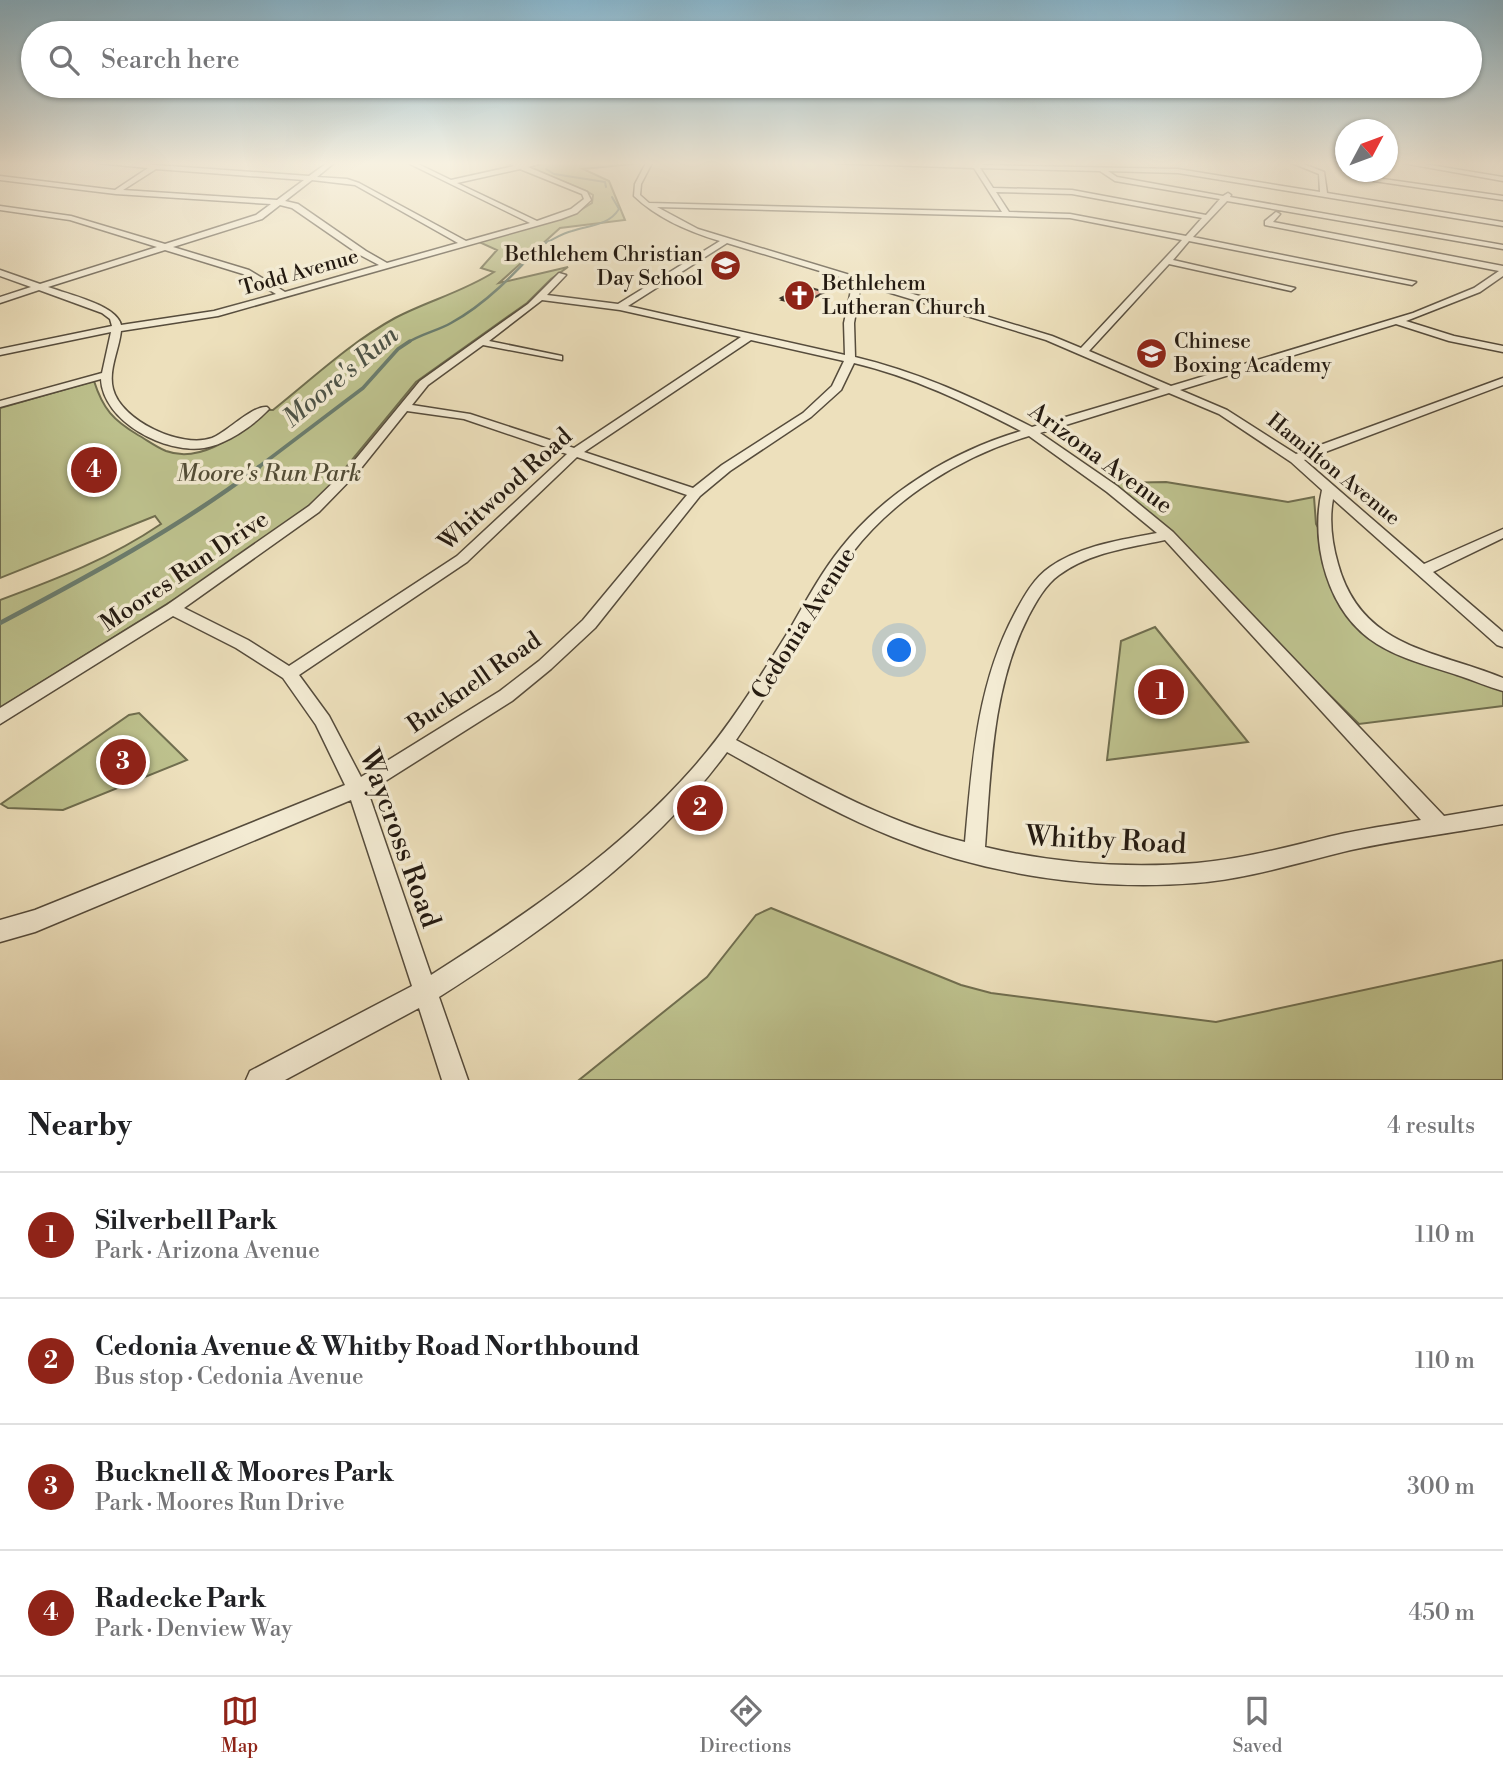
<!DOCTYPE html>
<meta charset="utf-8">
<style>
:root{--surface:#fff;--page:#f6f6f6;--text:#202124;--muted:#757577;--line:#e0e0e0;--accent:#8f2418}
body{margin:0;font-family:"Libre Bodoni",serif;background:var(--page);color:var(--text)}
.compass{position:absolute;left:1335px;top:119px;width:63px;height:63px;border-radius:50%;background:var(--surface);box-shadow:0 2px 5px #0004;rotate:49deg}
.you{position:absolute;left:900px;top:651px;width:24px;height:24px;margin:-18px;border:5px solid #fff;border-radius:50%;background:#1a73e8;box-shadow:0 0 0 10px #1a73e833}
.badge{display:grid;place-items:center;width:46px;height:46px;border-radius:50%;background:var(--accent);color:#fff;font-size:23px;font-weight:700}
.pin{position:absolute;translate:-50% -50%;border:4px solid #fff;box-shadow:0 2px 7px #0006}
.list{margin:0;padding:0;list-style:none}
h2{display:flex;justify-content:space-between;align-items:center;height:91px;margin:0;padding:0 28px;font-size:30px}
h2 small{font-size:23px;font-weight:400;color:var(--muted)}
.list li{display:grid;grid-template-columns:46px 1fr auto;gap:21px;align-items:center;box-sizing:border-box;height:126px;padding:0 28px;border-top:2px solid var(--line)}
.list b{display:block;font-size:26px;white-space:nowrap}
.list p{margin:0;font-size:23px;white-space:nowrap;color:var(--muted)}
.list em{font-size:23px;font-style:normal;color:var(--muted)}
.icon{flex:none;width:38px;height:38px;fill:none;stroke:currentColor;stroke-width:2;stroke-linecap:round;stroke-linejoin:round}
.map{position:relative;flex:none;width:1503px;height:1080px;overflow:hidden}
.search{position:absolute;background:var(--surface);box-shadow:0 2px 5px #0004;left:21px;right:21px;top:21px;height:77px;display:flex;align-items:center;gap:18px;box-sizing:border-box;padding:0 24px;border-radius:38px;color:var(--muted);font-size:26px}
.sheet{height:595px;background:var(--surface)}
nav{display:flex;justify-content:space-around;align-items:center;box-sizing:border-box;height:98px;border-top:2px solid var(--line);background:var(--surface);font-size:19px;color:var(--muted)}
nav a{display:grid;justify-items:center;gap:4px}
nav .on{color:var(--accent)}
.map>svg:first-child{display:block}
.green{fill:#bdc18d;stroke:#706e4f;stroke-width:2}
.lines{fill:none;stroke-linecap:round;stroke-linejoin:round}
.stream-far3{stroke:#6b7c6d;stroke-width:2}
.stream-far2{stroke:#6b7c6d;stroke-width:2.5}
.stream-far1{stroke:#6b7c6d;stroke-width:3.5}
.stream{stroke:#6b7c6d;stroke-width:4.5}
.building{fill:#dfa590;stroke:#241a11;stroke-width:2}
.minor-casing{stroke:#564c3c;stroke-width:3}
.minor{fill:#f3ebd3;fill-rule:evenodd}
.labels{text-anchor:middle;stroke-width:7;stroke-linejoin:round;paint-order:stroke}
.far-poi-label{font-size:21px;fill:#241a11;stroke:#f3ebd3;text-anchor:start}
.far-street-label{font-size:21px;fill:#241a11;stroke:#f3ebd3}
.street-label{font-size:24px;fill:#241a11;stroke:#f3ebd3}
.park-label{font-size:24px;font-style:italic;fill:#524c36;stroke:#f3ebd3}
.water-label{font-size:26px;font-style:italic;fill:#4d5347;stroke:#f3ebd3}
.near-street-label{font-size:28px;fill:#241a11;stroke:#f3ebd3}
</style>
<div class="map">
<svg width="1503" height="1080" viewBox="0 0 1503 1080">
<rect width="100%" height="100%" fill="#ede0bc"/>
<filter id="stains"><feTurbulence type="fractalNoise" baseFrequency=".00286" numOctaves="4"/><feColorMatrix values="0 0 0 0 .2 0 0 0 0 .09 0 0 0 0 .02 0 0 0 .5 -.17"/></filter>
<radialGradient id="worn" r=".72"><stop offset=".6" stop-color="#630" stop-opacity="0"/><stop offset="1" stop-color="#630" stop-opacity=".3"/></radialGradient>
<g class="green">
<path d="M546,163H643L583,169L609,181L625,220L560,228L499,283L568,267L551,279L527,303L416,382L338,477L321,496L284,526L199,584L0,708V600C57,579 111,558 161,524L155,516L0,578V408L94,381C103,409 113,420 138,435C147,440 156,447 166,451C204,465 241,430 269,410H273C312,379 351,342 395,318C427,301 463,292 494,272L481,268L497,250L479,242L574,214L592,203L593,195L586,191L529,167Z"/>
<path d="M1166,482L1288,502L1314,497L1316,524L1333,554L1332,586L1411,656L1503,690V706L1359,724L1114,483Z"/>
<path d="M1155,627L1248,742L1107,760L1121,641Z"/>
<path d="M139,713L187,760L63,810L8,808L1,804L129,715Z"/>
<path d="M771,908L961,985L991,993L1216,1022L1503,960V1080H579L707,977L756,915Z"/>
</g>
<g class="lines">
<g class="stream-far3">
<path d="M546,169L554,174L605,182L606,187"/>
<path d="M545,243C554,239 563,233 572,231C590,225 608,226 619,209L612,197"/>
</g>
<path class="stream-far2" d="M407,343C421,334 437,331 451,323C486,304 514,274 541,245L549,241"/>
<path class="stream-far1" d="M256,469L363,388L398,349L410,341"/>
<path class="stream" d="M0,623C89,576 178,528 259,467"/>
</g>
<path class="building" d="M804,286L825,292L800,305L782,300L784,299L781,298Z"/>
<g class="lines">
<defs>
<g id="minor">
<path d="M98,163H128L309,176L327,163H334L317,177L347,179L359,183L466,241L530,223L408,163H416L451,180L514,166L509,163H541L528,167L587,192L591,200L577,213L561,219L218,316L121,331C119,350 108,370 113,389C121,421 182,449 212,438C227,432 253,405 267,407L269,409C253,426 227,444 204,448C166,454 103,422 101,379L0,407V401L102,373L111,332L0,355V349L112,326L110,319L102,313L39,290L0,303V297L31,287L0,276V270L40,284L157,247L70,220L0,210V206L71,216L165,244L256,215L271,204L116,194L0,180V176L115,190L148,168ZM156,169L304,180L277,200L123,190ZM520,169L582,194L584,199L571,209L537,221L457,183ZM312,180L355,185L458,243L387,263L366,251L298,204L285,201ZM280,205L292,208L360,255L379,265L285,292L249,270L173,247L262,219ZM165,250L243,274L276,294L214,311L121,325C117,305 67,294 48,287Z"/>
<path d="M646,163H652L641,184L640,195L649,203L1002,212L974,168L831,163H983L982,165L1178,169L1320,192L1319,174L1292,163H1301L1324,172L1327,193L1503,222V226L1178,173L1108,171L1117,177L1223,196L1228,193L1231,195L1230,197L1503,245V249L1227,201L1193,237L1416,282L1412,285L1189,241L1173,260L1295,288L1291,291L1169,264L1089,351L1171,386L1413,313L1474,288L1499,271L1265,225V221L1276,212L1280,214L1273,222L1503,266V276L1480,292L1406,321L1454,336L1503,346V352L1449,341L1396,324L1180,390L1227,410L1296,454L1503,378V385L1304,460L1424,564L1503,529V538L1433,572L1503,632V647L1497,645L1333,499C1329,521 1332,543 1338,564C1361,648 1434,650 1503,678V691C1488,687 1473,680 1457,675C1430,666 1401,659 1377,644C1327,613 1310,543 1322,490L1291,462L1219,414L1169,393L1040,433L1117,486L1173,532L1444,816L1503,806V824C1452,833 1402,839 1351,850C1300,862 1248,879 1195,883C1094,891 987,875 893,837C835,814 781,782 727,752C652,854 544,930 439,997L468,1080H442L419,1008L285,1080H246L250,1071L412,986L351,800L35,932L0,942V920L35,910L345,785L316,725L283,678L236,648L173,616L0,724V708L167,605L309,506L350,466L420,381L528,304L559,273L566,275L547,295L618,304L720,241C689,232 657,218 634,196L635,184ZM980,168L1100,171L1115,181L1220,199L1206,215L1072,190L993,188ZM996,192L1072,194L1202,218L1186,236L1070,214L1009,212ZM657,207L1070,218L1182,240L1081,348L1052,336L698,229ZM727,243L853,281L844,323L845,355L628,306ZM861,284L1046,340L1160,389L1032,427C975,398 918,372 855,357L854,323ZM542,300L620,310L741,337L574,448L470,414L412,405L428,385L483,345L562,360V356L489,341ZM751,340L844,361L832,386L803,413L722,465L693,488L584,452ZM854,363C913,377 967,403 1021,431C953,451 885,492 841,548C821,573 806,601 790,629C760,677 730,726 693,768C619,852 525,915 431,975L368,792L512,701L551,669L595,628L700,496L730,471L811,417L841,390ZM407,411L464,419L567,454L457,556L289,666L248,640L184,608L319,512L358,472ZM1029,436L1107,492L1157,533C1121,540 1082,545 1050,567C1034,578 1024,596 1015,613C977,684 972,763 965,842C883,822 810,779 736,740C761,704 783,668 804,630C820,604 834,577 852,553C895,497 962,456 1029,436ZM577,457L687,495L583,620L539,661L500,691L361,777L329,716L299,675L467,562ZM1165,540L1421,820C1392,825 1362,829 1332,836C1288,847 1242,859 1197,863C1126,869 1053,863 985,847C991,769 992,688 1028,617C1036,602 1045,585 1059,575C1090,552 1129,548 1165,540Z"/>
<path d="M1403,163H1418L1503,177V181Z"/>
<path d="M1369,177L1503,196V200L1367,180Z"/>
</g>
</defs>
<use href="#minor" class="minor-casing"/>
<use href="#minor" class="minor"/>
</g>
<linearGradient id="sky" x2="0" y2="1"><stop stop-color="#89b8d0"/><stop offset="0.52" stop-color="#f7f1e1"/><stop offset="1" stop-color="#f7f1e1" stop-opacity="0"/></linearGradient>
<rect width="1503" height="314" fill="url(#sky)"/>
<defs>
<symbol id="school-disc" viewBox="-11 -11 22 22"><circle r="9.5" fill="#8f2418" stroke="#f3ebd3"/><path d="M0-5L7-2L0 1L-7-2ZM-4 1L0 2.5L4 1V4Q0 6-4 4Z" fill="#fff"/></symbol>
<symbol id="church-disc" viewBox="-11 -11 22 22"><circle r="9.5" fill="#8f2418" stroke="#f3ebd3"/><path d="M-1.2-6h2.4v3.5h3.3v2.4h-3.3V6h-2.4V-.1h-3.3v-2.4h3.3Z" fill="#fff"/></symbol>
</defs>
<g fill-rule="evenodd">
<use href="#school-disc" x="708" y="248" width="35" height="35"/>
<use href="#church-disc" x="782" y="278" width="35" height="35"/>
<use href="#school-disc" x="1134" y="336" width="35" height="35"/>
</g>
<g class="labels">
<g class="far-poi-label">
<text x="703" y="261" text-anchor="end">Bethlehem Christian<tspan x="703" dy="24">Day School</tspan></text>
<text x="822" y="290">Bethlehem<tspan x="822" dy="24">Lutheran Church</tspan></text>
<text x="1174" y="348">Chinese<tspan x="1174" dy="24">Boxing Academy</tspan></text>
</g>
<g class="far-street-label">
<text transform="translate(299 272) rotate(-16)" y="7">Todd Avenue</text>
<text transform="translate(1334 469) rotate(39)" y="7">Hamilton Avenue</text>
</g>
<g class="street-label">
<text transform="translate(1101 458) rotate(36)" y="8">Arizona Avenue</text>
<text transform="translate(505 489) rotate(-42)" y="8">Whitwood Road</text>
<text transform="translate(184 571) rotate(-34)" y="8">Moores Run Drive</text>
<text transform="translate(803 623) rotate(-58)" y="8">Cedonia Avenue</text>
<text transform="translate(474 682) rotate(-35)" y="8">Bucknell Road</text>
</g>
<g class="park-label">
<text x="269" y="481">Moore's Run Park</text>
</g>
<g class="water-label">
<text transform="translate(340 376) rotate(-40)" y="9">Moore's Run</text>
</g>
<g class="near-street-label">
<text transform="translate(401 838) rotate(70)" y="10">Waycross Road</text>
<text transform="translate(1106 839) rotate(3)" y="10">Whitby Road</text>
</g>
</g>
<rect width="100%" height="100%" filter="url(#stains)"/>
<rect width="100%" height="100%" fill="url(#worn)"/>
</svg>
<svg class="compass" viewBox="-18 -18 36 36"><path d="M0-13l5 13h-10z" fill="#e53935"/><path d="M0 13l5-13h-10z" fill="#757577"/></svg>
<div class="you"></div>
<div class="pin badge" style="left:1161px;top:692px">1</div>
<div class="pin badge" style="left:700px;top:808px">2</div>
<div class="pin badge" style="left:123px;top:762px">3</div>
<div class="pin badge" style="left:94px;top:470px">4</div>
<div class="search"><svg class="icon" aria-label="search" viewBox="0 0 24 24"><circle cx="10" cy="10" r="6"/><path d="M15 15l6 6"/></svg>Search here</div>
</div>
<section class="sheet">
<h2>Nearby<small>4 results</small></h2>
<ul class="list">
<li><span class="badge">1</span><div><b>Silverbell Park</b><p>Park · Arizona Avenue</p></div><em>110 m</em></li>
<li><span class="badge">2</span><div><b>Cedonia Avenue &amp; Whitby Road Northbound</b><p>Bus stop · Cedonia Avenue</p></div><em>110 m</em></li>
<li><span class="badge">3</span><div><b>Bucknell &amp; Moores Park</b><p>Park · Moores Run Drive</p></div><em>300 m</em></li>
<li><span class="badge">4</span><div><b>Radecke Park</b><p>Park · Denview Way</p></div><em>450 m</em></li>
</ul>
</section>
<nav>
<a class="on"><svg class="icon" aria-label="map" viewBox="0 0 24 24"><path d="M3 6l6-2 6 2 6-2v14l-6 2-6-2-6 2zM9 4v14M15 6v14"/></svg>Map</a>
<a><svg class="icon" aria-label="directions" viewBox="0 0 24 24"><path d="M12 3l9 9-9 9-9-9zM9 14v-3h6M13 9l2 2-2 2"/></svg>Directions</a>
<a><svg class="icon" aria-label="saved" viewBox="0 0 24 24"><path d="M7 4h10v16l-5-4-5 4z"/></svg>Saved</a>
</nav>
